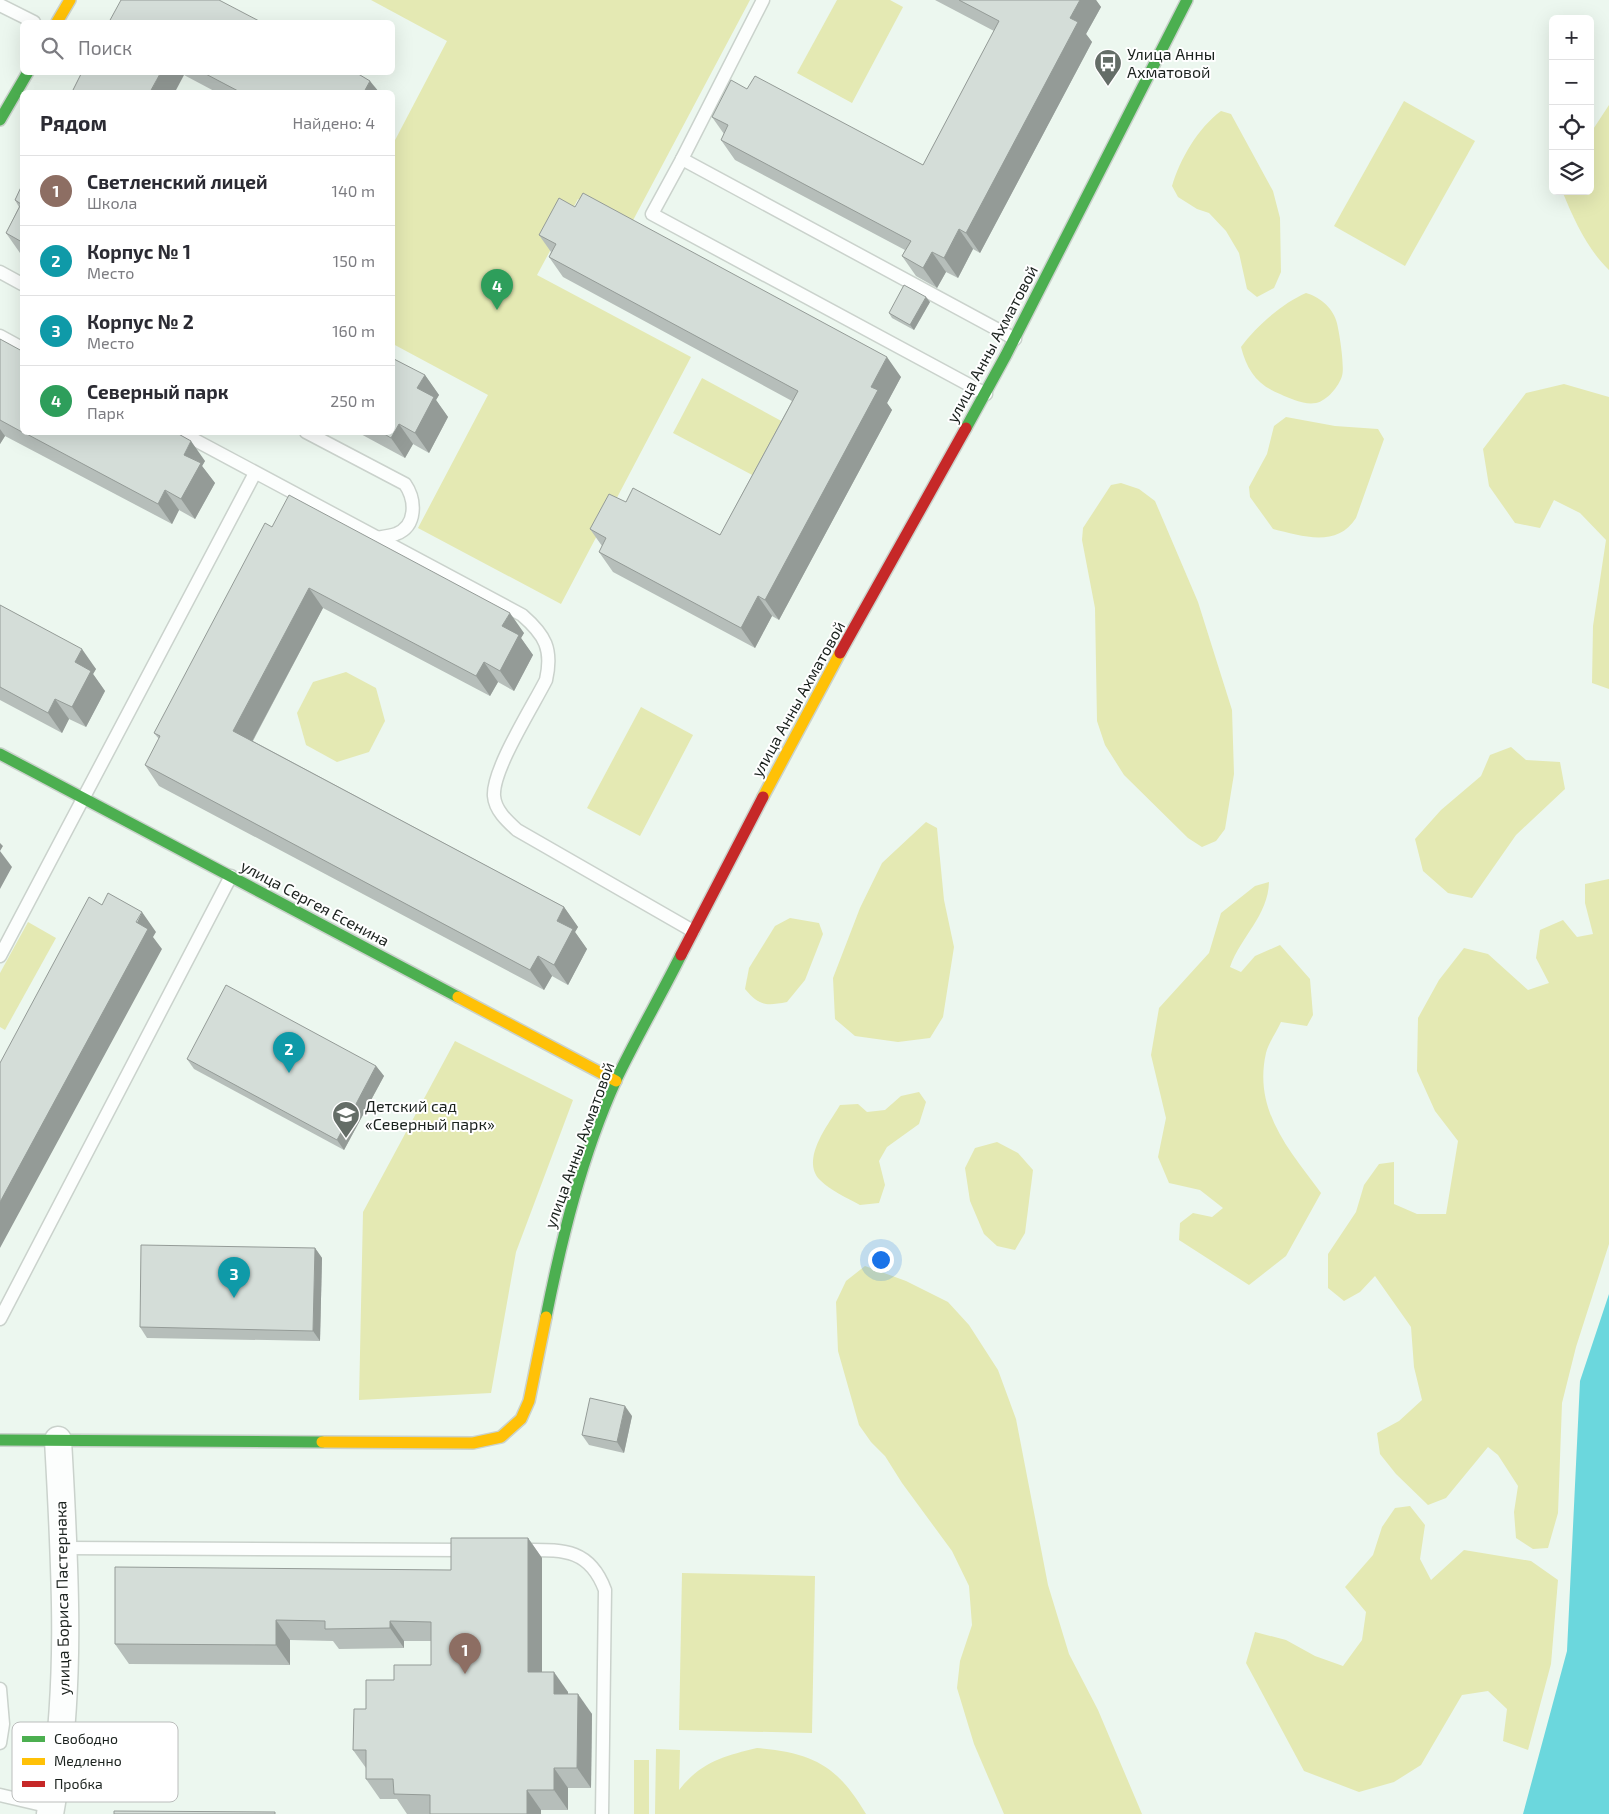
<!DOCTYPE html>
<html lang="ru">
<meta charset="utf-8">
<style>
:root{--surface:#fff;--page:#f2f2f3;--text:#2b2b33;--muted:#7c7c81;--line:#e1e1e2;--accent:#7c3aed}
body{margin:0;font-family:"Exo 2",sans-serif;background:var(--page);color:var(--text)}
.controls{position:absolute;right:15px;top:15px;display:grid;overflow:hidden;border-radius:8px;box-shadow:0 5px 20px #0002}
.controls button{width:45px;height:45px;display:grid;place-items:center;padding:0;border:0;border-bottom:1px solid var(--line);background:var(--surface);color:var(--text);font:25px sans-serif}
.you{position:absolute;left:880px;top:1259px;width:18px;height:18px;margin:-12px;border:4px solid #fff;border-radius:50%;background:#1a73e8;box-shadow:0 0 0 8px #1a73e833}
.badge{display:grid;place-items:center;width:32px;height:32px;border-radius:50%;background:var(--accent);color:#fff;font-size:16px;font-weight:700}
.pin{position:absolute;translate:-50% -41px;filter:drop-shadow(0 1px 2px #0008)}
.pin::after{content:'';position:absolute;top:26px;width:18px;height:15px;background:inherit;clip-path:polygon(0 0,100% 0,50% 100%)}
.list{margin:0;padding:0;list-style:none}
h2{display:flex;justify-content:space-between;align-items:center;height:65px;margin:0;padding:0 20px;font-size:21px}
h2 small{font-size:16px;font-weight:400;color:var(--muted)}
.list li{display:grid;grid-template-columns:32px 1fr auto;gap:15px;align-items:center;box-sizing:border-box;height:70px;padding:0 20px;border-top:1px solid var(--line)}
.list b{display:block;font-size:19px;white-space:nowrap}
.list p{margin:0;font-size:16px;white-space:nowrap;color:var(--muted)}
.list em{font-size:16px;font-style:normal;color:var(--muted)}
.icon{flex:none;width:28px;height:28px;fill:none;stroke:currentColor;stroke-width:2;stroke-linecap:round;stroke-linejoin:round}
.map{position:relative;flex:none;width:1609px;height:1814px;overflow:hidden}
.search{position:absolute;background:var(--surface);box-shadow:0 5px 20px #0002;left:20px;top:20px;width:375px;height:55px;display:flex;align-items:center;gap:12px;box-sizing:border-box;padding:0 18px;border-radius:8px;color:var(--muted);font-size:19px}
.panel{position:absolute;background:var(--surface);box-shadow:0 5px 20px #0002;left:20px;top:90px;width:375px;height:345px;border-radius:8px}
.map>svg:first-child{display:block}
.green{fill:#e4e9b3}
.water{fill:#6bd7dd}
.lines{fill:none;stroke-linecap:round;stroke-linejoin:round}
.lane-casing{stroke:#cad2cc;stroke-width:15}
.street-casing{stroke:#cad2cc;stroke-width:29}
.fast-casing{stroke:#cad2cc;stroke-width:14}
.slow-casing{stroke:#cad2cc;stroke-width:14}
.jam-casing{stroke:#cad2cc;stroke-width:14}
.lane{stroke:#fcfefd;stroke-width:12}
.street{stroke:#fcfefd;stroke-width:26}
.fast{stroke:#4caf50;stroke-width:11}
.slow{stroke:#ffc107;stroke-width:11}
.jam{stroke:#c62828;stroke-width:11}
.wall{fill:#b6beba}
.shaded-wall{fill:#949b97}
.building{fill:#d4ddd8;stroke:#949b97}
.labels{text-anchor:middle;stroke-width:4;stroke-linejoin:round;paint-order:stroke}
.poi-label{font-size:16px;fill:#1b221e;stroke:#fff;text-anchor:start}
.street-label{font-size:16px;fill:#1b221e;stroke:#fff}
.key{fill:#fff;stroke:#bbbdbc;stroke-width:1}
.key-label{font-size:14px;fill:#1b221e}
</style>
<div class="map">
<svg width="1609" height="1814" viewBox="0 0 1609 1814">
<rect width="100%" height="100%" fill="#ecf7ef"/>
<g class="green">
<path d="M371,0H750L630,226L578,199L537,275L691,357L561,604L418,528L488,395L393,344V144L447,41Z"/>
<path d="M837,0H890L903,7L852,103L797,73Z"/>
<path d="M1404,101L1475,141L1405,266L1334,226Z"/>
<path d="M1609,105V270C1588,250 1574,220 1563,193V191H1590V134Z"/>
<path d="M1221,111L1231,114L1273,191L1280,218L1281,272L1274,288L1257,297L1247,289L1239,253L1226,231L1209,213L1197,209L1178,197L1172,186C1180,159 1198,128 1221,111Z"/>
<path d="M1306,293C1318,296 1332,307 1336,320C1339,328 1345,368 1342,376C1339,386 1327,401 1316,403C1304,405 1291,399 1280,394C1257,385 1247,370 1241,347C1256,326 1283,303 1306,293Z"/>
<path d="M702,378L798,430L769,484L673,433Z"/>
<path d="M1564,384L1609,397V689L1592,683L1593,626L1606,540L1580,513L1554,500L1540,528L1515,523L1489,486L1483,449L1526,393Z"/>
<path d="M1286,417L1335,426L1378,429L1384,439L1356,518C1337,548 1302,536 1273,529L1250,497L1249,487L1267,454L1274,426Z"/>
<path d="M1121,483L1139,489L1155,501L1198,602L1232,710L1234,774L1225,829L1216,841L1202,847L1188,838L1124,775L1105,745L1097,721L1095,608L1082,540L1083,528L1111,485Z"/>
<path d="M346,672L376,688L385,721L369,752L337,762L306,745L297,713L313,682Z"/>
<path d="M641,707L693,735L640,836L587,808Z"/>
<path d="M1511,747L1526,760L1560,762L1565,789L1516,835L1472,898L1448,893L1423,871L1415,839L1441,810L1481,776L1490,755Z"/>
<path d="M926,822L937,828L944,900L954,947L943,1017L930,1038L898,1042L855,1036L835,1019L833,978L860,908L882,863Z"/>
<path d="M1609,879V1244L1576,1347L1562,1403L1558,1513L1548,1548L1533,1549L1516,1538L1514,1512L1518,1486L1498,1455L1488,1447L1446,1498L1428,1505L1396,1474L1380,1454L1377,1433L1399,1421L1422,1400L1414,1367L1411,1327L1375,1276L1360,1292L1344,1301L1328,1288V1254L1356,1212L1364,1185L1379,1164L1394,1162V1204L1417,1214H1446L1458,1141L1435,1111L1417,1071L1418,1018L1439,980L1464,948L1488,954L1528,990L1549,983L1536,958L1540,930L1563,920L1577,937L1593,934L1585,903V884Z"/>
<path d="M1269,882C1268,916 1241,936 1230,967L1241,972L1255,956L1280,945L1310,979L1313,1015L1307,1026L1281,1022C1277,1031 1269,1042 1266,1053C1253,1110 1289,1150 1321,1193L1286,1256L1249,1285L1179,1240L1180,1223L1193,1213L1212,1217L1223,1208L1200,1190L1169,1183L1158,1157L1166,1118L1151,1055L1159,1008L1209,953L1221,913L1255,886Z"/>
<path d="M790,918L819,923L823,934L805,980L787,1002C766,1006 759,1006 745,989L749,968L775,926Z"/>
<path d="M28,922L56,938L5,1030L0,1027V973Z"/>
<path d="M455,1041L573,1100L516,1252L491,1393L359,1400L363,1212Z"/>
<path d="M919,1092L926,1102L919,1124L887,1147L879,1161L885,1185L879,1203L860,1205C847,1198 830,1190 820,1180C800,1159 829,1124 840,1105L858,1104L867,1112L885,1110L901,1096Z"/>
<path d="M997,1142L1018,1153L1033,1170L1025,1233L1015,1250L997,1246L984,1234L970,1201L965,1168L975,1148Z"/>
<path d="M865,1266L906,1281L948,1302L969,1325L998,1370L1016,1419L1048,1585L1069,1654L1098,1710L1142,1814H1004L974,1744L957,1688L960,1661L972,1625L969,1586L952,1551L902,1483L885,1456L871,1442L859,1425L838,1351L836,1302L846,1281Z"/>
<path d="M1410,1506L1425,1525L1420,1559L1431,1580L1464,1550L1531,1561L1558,1580L1551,1664L1528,1750L1503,1741L1507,1709L1488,1691L1462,1695L1421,1765L1394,1782L1359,1792L1304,1771L1246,1663L1255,1632L1286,1640L1315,1656L1343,1666L1362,1640L1366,1612L1345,1587L1373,1555L1382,1527L1395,1508Z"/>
<path d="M682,1573L815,1576L812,1733L679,1730Z"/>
<path d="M757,1748C813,1753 837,1765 866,1814H655L656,1749L680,1750L679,1790C701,1762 724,1756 757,1748Z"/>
<rect x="634" y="1760" width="15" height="54"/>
</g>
<path class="water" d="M1609,1294V1814H1523L1567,1651L1580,1381Z"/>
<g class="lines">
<defs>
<g id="lane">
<path d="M0,5L34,22"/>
<path d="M682,159L763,0"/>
<path d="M0,272L22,284"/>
<path d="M0,336L22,348"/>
<path d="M986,394L652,214L682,159L1015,339"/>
<path d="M180,432L522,615C545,635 553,649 546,680C533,706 492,770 494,796C495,810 507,821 517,830L693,931"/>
<path d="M306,432L405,484C416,500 417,526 396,534C390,536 382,537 376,538"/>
<path d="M0,956L255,473"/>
<path d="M0,1319L231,876"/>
<path d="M64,1548L467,1550"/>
<path d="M522,1550C561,1550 589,1547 605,1590L602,1814"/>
<path d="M0,1689L3,1724L0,1743"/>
<path d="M0,1795L51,1807"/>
</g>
<path id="street" d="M50,1814C73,1690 65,1565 58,1440"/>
<g id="fast">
<path d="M0,120L28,72"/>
<path d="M966,428L1006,355L1187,0"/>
<path d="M0,754L458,997"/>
<path d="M546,1317C562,1237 582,1155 616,1080C636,1038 660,997 681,955"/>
<path d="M0,1440L322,1442"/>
</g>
<g id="slow">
<path d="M57,22L70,0"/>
<path d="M763,797L840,653"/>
<path d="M458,997L616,1081"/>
<path d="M322,1442L473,1443L501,1437L521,1419L529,1401L546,1317"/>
</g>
<g id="jam">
<path d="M840,653L966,428"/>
<path d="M681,955L763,797"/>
</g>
</defs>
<use href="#lane" class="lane-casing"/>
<use href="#street" class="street-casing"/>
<use href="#fast" class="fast-casing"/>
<use href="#slow" class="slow-casing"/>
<use href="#jam" class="jam-casing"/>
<use href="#lane" class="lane"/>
<use href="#street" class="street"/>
<use href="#fast" class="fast"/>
<use href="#slow" class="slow"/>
<use href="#jam" class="jam"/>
</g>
<g class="wall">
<path d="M935,0H1096L1101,7L1086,34L1092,42L980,253L973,249L958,278L946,272L937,288L916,276L902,256L905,250L735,160L721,140L724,134L712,117L747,89L923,165L994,31Z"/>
<path d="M82,72H355L379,92H216L184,75Z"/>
<path d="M22,185V255L20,253L6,233L19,207L15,200Z"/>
<path d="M575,207L901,377L887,403L892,410L779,620L772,616L755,648L613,572L599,552L602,546L590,529L626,502L720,535L792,401L563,277L549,257L551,252L539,235Z"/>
<path d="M930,302L914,330L892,318L889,313Z"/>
<path d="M0,339L205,461L202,466L215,483L195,519L179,510L172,524L5,436L0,444Z"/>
<path d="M425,375L439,395L436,400L448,417L429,453L413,444L405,458L357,432H392Z"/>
<path d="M272,527L524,633L521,638L533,655L514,691L498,682L490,696L323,608L253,741L564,907L578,927L575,932L587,949L568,985L552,976L544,990L159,786L145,765L159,739L154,733Z"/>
<path d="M0,605L96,669L93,674L105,691L86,727L69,719L62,733L0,700Z"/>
<path d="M187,1059L376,1066L384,1076L344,1150L194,1069Z"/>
<path d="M315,1248L322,1258L320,1341L147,1338L140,1327Z"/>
<path d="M632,1416L624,1453L589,1445L582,1435Z"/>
<path d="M528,1538L542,1558V1672L568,1692V1694L592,1714L591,1788H568V1810H541V1814H407L397,1799H380L366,1779V1768L353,1750L366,1709L394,1680L431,1665V1641H404V1648L339,1649L333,1641L290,1640V1665L129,1664L115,1644L451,1570Z"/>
</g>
<g class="shaded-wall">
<path d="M1080,0H1096L1101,7L1086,34L1092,42L980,253L966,233L1070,18Z"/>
<path d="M161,72H182L184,75L175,92H150Z"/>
<path d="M370,81L379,92H364Z"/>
<path d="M959,229L973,249L958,278L944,258Z"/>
<path d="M932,252L946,272L937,288L923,268Z"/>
<path d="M926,297L930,302L914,330L910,325Z"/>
<path d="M887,357L901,377L887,403L892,410L779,620L765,600L871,387Z"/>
<path d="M425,375L439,395L436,400L448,417L429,453L415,433L417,388Z"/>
<path d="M399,424L413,444L405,458L391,438Z"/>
<path d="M0,429L5,436L0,444Z"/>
<path d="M191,441L205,461L202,466L215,483L195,519L181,499L184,455Z"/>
<path d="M165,490L179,510L172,524L158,504Z"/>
<path d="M309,588L323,608L247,751L233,731Z"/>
<path d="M758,596L772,616L755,648L741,628Z"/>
<path d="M510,613L524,633L521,638L533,655L514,691L500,671L502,626Z"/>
<path d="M82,649L96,669L93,674L105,691L86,727L72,707L75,662Z"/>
<path d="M484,662L498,682L490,696L476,676Z"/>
<path d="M55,699L69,719L62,733L48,713Z"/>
<path d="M0,843L3,846L0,851L12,867L0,889Z"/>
<path d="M564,907L578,927L575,932L587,949L568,985L554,965L557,921Z"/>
<path d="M142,912L156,932L153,937L162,949L0,1248V1202Z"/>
<path d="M538,956L552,976L544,990L530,970Z"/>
<path d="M376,1066L384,1076L344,1150L337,1140Z"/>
<path d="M315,1248L322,1258L320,1341L313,1331Z"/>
<path d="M625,1406L632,1416L624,1453L617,1442Z"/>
<path d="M528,1538L542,1558V1692L528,1672Z"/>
<path d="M276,1620L290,1640V1665L276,1645Z"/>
<path d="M390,1621L404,1641V1648L390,1628Z"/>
<path d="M554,1672L568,1692L569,1714L554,1694Z"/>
<path d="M578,1694L592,1714L591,1788L577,1768Z"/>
<path d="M554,1768L568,1788V1810L554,1790Z"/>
<path d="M527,1790L541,1810V1814H527Z"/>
</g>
<g class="building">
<path d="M121,0H219L261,22H109Z"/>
<path d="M959,0H1080L1070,18L1078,22L966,233L959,229L944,258L932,252L923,268L902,256L911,241L721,140L728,125L712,117L731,80L747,89L755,76L923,165L999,21Z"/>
<path d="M82,72H161L150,92H72Z"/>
<path d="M202,72H355L370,81L364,92H240Z"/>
<path d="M22,185V242L6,233L21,204L15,200Z"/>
<path d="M583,193L887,357L871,387L878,390L765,600L758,596L741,628L599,552L606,538L590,529L609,494L626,502L633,488L720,535L798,391L549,257L556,244L539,235L559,198L575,207Z"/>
<path d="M904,285L926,297L910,325L889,313Z"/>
<path d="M0,339L22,351V432L0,420Z"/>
<path d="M392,358L425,375L417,388L434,397L415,433L399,424L391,438L381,432H392Z"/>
<path d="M23,432H175L191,441L184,455L201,463L181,499L165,490L158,504Z"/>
<path d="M289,495L510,613L502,626L519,635L500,671L484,662L476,676L309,588L233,731L564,907L557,921L573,929L554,965L538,956L530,970L145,765L160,736L154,733L265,523L272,527Z"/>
<path d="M0,605L82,649L75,662L91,671L72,707L55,699L48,713L0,687Z"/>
<path d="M108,893L142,912L136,922L148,929L0,1202V1063L89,897L102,905Z"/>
<path d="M226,985L376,1066L337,1140L187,1059Z"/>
<path d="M141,1245L315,1248L313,1331L140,1327Z"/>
<path d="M590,1398L625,1406L617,1442L582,1435Z"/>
<path d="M451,1538H528V1672H554V1694H578L577,1768H554V1790H527V1814H430V1795L394,1794L393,1779H366V1750H353L354,1709H366V1680H394V1665H431V1622L390,1621V1628L325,1629V1621L276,1620V1645L115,1644V1567L451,1570Z"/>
<path d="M114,1811L275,1812V1814H114Z"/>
</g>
<defs>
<symbol id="bus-pin" viewBox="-11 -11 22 30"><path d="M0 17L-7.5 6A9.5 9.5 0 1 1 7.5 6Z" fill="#646d67" stroke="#fff"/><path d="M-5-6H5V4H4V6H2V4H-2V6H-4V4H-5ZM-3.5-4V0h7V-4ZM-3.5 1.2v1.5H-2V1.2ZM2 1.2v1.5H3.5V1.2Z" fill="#fff"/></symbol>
<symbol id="school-pin" viewBox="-11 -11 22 30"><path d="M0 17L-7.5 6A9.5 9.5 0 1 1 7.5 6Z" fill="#646d67" stroke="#fff"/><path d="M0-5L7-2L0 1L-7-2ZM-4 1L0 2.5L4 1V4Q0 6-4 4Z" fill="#fff"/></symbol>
</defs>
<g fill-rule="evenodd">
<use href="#bus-pin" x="1092" y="47" width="32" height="43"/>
<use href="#school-pin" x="330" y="1099" width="32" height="43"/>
</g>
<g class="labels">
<g class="poi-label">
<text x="1127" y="60">Улица Анны<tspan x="1127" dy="18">Ахматовой</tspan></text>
<text x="365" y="1112">Детский сад<tspan x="365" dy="18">«Северный парк»</tspan></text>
</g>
<g class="street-label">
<text transform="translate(992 344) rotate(-62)" y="6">улица Анны Ахматовой</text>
<text transform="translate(798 699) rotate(-61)" y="6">улица Анны Ахматовой</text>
<text transform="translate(315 903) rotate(28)" y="6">улица Сергея Есенина</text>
<text transform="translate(579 1145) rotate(-70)" y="6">улица Анны Ахматовой</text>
<text transform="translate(62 1598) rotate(-91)" y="6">улица Бориса Пастернака</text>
</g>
</g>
<rect x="12" y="1722" width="166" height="80" rx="8" class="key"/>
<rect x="22" y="1736" width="23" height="6" fill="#4caf50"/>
<rect x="22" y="1758" width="23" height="7" fill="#ffc107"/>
<rect x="22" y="1781" width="23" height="6" fill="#c62828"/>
<g class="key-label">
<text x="54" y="1744">Свободно</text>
<text x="54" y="1766">Медленно</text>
<text x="54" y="1789">Пробка</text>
</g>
</svg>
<div class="controls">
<button>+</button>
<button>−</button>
<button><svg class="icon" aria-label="locate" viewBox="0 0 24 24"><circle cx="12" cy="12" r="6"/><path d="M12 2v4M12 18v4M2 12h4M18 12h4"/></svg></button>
<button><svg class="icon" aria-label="layers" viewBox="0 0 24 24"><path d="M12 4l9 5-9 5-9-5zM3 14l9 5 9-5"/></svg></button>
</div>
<div class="you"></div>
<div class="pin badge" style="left:465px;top:1674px;background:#8d6e63">1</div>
<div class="pin badge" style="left:289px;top:1073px;background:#0f9aa8">2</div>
<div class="pin badge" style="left:234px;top:1298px;background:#0f9aa8">3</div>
<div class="pin badge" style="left:497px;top:310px;background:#2e9e5b">4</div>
<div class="search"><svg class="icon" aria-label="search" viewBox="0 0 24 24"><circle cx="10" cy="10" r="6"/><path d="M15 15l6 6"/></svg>Поиск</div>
<section class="panel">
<h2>Рядом<small>Найдено: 4</small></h2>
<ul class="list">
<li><span class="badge" style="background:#8d6e63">1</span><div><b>Светленский лицей</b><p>Школа</p></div><em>140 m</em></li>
<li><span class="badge" style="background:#0f9aa8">2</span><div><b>Корпус № 1</b><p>Место</p></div><em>150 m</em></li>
<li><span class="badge" style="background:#0f9aa8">3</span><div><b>Корпус № 2</b><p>Место</p></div><em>160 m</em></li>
<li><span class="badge" style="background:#2e9e5b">4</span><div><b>Северный парк</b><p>Парк</p></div><em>250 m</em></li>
</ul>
</section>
</div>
